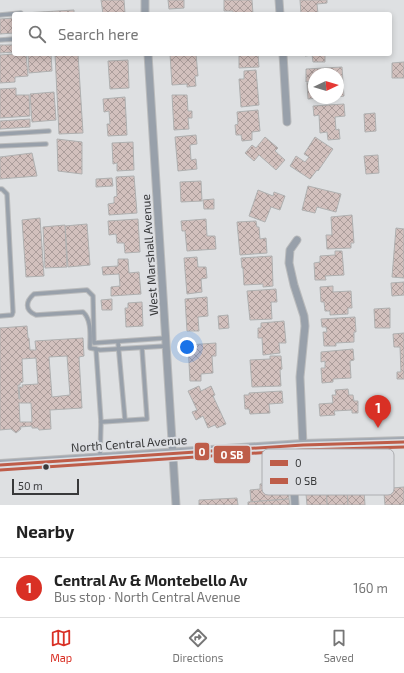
<!DOCTYPE html>
<meta charset="utf-8">
<style>
:root{--surface:#fff;--page:#f2f2f2;--text:#222;--muted:#767676;--line:#e0e0e0;--accent:#d93025}
body{margin:0;font-family:"Exo 2",sans-serif;background:var(--page);color:var(--text)}
.compass{position:absolute;left:308px;top:68px;width:36px;height:36px;border-radius:50%;background:var(--surface);box-shadow:0 2px 6px #0003;rotate:86deg}
.scale{position:absolute;left:12px;bottom:10px;width:67px;box-sizing:border-box;padding-left:4px;border:2px solid #38393a;border-top:0;font-size:11px;line-height:14px;white-space:nowrap;color:#38393a;-webkit-text-stroke:3px #dddfe3;paint-order:stroke}
.you{position:absolute;left:187px;top:347px;width:14px;height:14px;margin:-10px;border:3px solid #fff;border-radius:50%;background:#1a73e8;box-shadow:0 0 0 6px #1a73e833}
.badge{display:grid;place-items:center;width:26px;height:26px;border-radius:50%;background:var(--accent);color:#fff;font-size:13px;font-weight:700}
.pin{position:absolute;translate:-50% -33px;filter:drop-shadow(0 1px 2px #0008)}
.pin::after{content:'';position:absolute;top:21px;width:14px;height:12px;background:inherit;clip-path:polygon(0 0,100% 0,50% 100%)}
.list{margin:0;padding:0;list-style:none}
h2{display:flex;justify-content:space-between;align-items:center;height:52px;margin:0;padding:0 16px;font-size:17px}
h2 small{font-size:13px;font-weight:400;color:var(--muted)}
.list li{display:grid;grid-template-columns:26px 1fr auto;gap:12px;align-items:center;box-sizing:border-box;height:60px;padding:0 16px;border-top:1px solid var(--line)}
.list b{display:block;font-size:15px;white-space:nowrap}
.list p{margin:0;font-size:13px;white-space:nowrap;color:var(--muted)}
.list em{font-size:13px;font-style:normal;color:var(--muted)}
.icon{flex:none;width:22px;height:22px;fill:none;stroke:currentColor;stroke-width:2;stroke-linecap:round;stroke-linejoin:round}
.map{position:relative;flex:none;width:404px;height:505px;overflow:hidden}
.search{position:absolute;background:var(--surface);box-shadow:0 2px 6px #0003;left:12px;right:12px;top:12px;height:44px;display:flex;align-items:center;gap:10px;box-sizing:border-box;padding:0 14px;border-radius:4px;color:var(--muted);font-size:15px}
.sheet{height:112px;background:var(--surface)}
nav{display:flex;justify-content:space-around;align-items:center;box-sizing:border-box;height:56px;border-top:1px solid var(--line);background:var(--surface);font-size:11px;color:var(--muted)}
nav a{display:grid;justify-items:center;gap:2px}
nav .on{color:var(--accent)}
.map>svg:first-child{display:block}
.building{fill:url(#building-cross-hatch);stroke:#afb0b0;fill-rule:evenodd}
.lines{fill:none;stroke-linecap:round;stroke-linejoin:round}
.lane-casing{stroke:#babbbc;stroke-width:5.5}
.street-casing{stroke:#babbbc;stroke-width:9}
.secondary-casing{stroke:#babbbc;stroke-width:12}
.lane{stroke:#98a0aa;stroke-width:3.5}
.street{stroke:#98a0aa;stroke-width:7}
.secondary{stroke:#a2a9b2;stroke-width:10}
.bus-1-casing{stroke:#dddfe3;stroke-width:6}
.bus-2-casing{stroke:#dddfe3;stroke-width:6}
.bus-1{stroke:#be5d49;stroke-width:3}
.bus-2{stroke:#be5d49;stroke-width:3}
.bus-dot{fill:#38393a;stroke:#dddfe3;stroke-width:1.5}
.labels{text-anchor:middle;stroke-width:4;stroke-linejoin:round;paint-order:stroke}
.street-label{font-size:12px;fill:#38393a;stroke:#dddfe3}
.key{fill:#dddfe3;stroke:#acadb0;stroke-width:1}
.key-label{font-size:11px;fill:#38393a}
.line-badge{stroke:#dddfe3;stroke-width:1.5}
.badge-label{font-size:11px;text-anchor:middle;font-weight:bold;fill:#fff}
</style>
<div class="map">
<svg width="404" height="505" viewBox="0 0 404 505">
<defs>
<pattern id="building-cross-hatch" width="8" height="8" patternUnits="userSpaceOnUse"><rect width="8" height="8" fill="#d2c0bd"/><path d="M0 0l8 8M0 8l8-8" fill="none" stroke="#ab9d9b"/></pattern>
</defs>
<rect width="100%" height="100%" fill="#dee0e2"/>
<g class="building">
<path d="M101,0H124L125,13L103,14Z"/>
<path d="M168,0H184V8L169,9Z"/>
<path d="M224,0H252L253,14H233V11H224Z"/>
<path d="M300,0H327V3L317,4L318,14H301Z"/>
<path d="M74,10V14H24V13Z"/>
<path d="M14,18V33L0,34V19Z"/>
<path d="M0,45H14V52L0,53Z"/>
<path d="M14,54H26L28,76L15,77V82L0,83V55Z"/>
<path d="M28,54H51L52,71L29,73Z"/>
<path d="M55,54H78L83,133L59,134Z"/>
<path d="M170,54H196L198,76H195L196,86L187,87V84L172,85Z"/>
<path d="M239,54H258L259,67L239,68Z"/>
<path d="M305,54H325V62H313L312,55L305,56Z"/>
<path d="M128,60L129,88L110,89L108,61Z"/>
<path d="M404,62V78H392V63Z"/>
<path d="M342,67L344,96L338,97V74H314V81L306,82V69Z"/>
<path d="M256,70L259,105L241,107L239,79H244V71Z"/>
<path d="M307,83H314V98H320L308,99Z"/>
<path d="M16,88V95H29L30,116L0,118V89Z"/>
<path d="M54,92L56,120L32,122L30,94Z"/>
<path d="M172,95H187L188,111H192V118H188L189,129L174,130Z"/>
<path d="M125,97L127,135L108,136L107,124H110L109,111L104,112L103,99Z"/>
<path d="M344,104L345,116L335,117L336,130L339,129L340,139L328,140L327,132L320,133L319,115L314,116L313,106Z"/>
<path d="M258,110L260,131L252,132V140L242,141L241,135H236L235,125L238,124L237,112Z"/>
<path d="M375,113L376,131L365,132L364,114Z"/>
<path d="M30,119V127L0,129V121Z"/>
<path d="M196,135L197,144L190,145L191,160L196,159L197,169L178,171L175,137Z"/>
<path d="M265,137L278,148L275,151L285,160L276,170L259,155L254,161L245,153L252,145L256,148Z"/>
<path d="M315,137L333,149L318,171L317,170L310,179L290,166L296,156L305,162L309,157L304,154Z"/>
<path d="M57,139L82,142V174L58,171Z"/>
<path d="M133,142L134,170L117,171V163L113,164L112,143Z"/>
<path d="M32,153L37,176L0,179V157Z"/>
<path d="M378,155L379,173L366,174L364,156Z"/>
<path d="M134,176L137,213L109,215L108,204L114,203V197L117,196L116,177Z"/>
<path d="M112,178L113,186L96,187V179Z"/>
<path d="M201,181L202,201L181,202L180,182Z"/>
<path d="M308,186L341,194L336,212L317,207L315,213L302,210Z"/>
<path d="M258,190L273,196L274,192L285,196L280,210L271,207L265,222L249,216Z"/>
<path d="M214,199V209H204L203,200Z"/>
<path d="M352,215L354,243H351V248L327,249L326,235H332L331,217Z"/>
<path d="M40,218L44,276L26,277L22,220Z"/>
<path d="M138,219L140,252L125,253L124,243H117L116,234L109,235L108,221Z"/>
<path d="M206,219L207,236H215L216,249L187,251L185,231H182L181,221Z"/>
<path d="M256,221L257,227H259L260,239L266,238L267,253L240,255L237,222Z"/>
<path d="M87,224L90,265L68,267L65,226Z"/>
<path d="M65,225L67,267L45,268L43,227Z"/>
<path d="M396,228L404,229V278L392,277Z"/>
<path d="M335,251H342L344,275L325,276L326,280H315L314,263L320,262V256L335,255Z"/>
<path d="M272,256L273,286L263,287V284L244,285L243,268H242L241,258Z"/>
<path d="M197,257L198,267H206L207,278L201,279L202,292L187,294L184,258Z"/>
<path d="M118,259H128L129,273L139,272L141,294L111,296V287L120,286L119,274L103,275L102,267L118,266Z"/>
<path d="M404,282V295L392,296L391,283Z"/>
<path d="M333,286V292L351,291L352,308H348V314L330,315V311H325L324,302H321L320,287Z"/>
<path d="M276,289L277,302H271L272,319L250,320L247,291Z"/>
<path d="M207,297L208,316L198,317L199,331H187L185,299Z"/>
<path d="M112,299V310H102L101,300Z"/>
<path d="M142,302L143,326L126,327L125,308H128V303Z"/>
<path d="M390,308V328H375L374,309Z"/>
<path d="M228,315L229,328L219,329L218,316Z"/>
<path d="M355,317L356,332H354V342L336,343V346H324L323,332H327L326,327H322L321,319Z"/>
<path d="M284,321L286,343H279L280,353L263,355L262,338H258V328H261V323Z"/>
<path d="M27,326L28,338H29L30,350H36L35,341L83,338L84,356L79,357L82,408L50,410L51,429L39,430L38,428H32V426L20,427L21,429L16,433L11,429L0,430V328ZM67,356L70,395L52,397L49,357ZM36,358L38,384L22,385L23,387H19L20,399H19L18,385H20V383L23,382L22,359ZM19,403H31L32,422H20Z"/>
<path d="M404,333V379H397V372H401L400,347H394L393,334Z"/>
<path d="M216,343V356H212L213,373L201,374V381H190L188,345Z"/>
<path d="M353,349L354,360L350,361L351,378L333,379V382L322,383L321,368H325V361L321,362V352Z"/>
<path d="M270,356H281L282,369L280,370L281,386L252,387L250,360L270,359Z"/>
<path d="M199,386L201,391L211,386L215,395L213,396L226,424L217,428L215,425L208,428L203,416L196,420L192,412L197,410L188,391Z"/>
<path d="M348,389L349,395H353L354,401H358V413H352V410L334,411L335,415L320,416L319,404L333,403L332,395H336L335,390Z"/>
<path d="M282,391L283,403L269,404L270,413L250,414L249,409H245L244,395H249V393Z"/>
<path d="M288,479L289,499L251,502L250,490L260,489V484L275,483L274,480Z"/>
<path d="M347,484L348,505H327L326,485Z"/>
<path d="M326,485L327,505H307L306,494L313,493L312,486Z"/>
<path d="M404,487V505H385L384,494L392,493V488Z"/>
<path d="M364,490L365,505H348L347,491Z"/>
<path d="M237,498L238,505H199V500Z"/>
<path d="M289,499L290,505H248V502Z"/>
</g>
<g class="lines">
<defs>
<g id="lane">
<path d="M0,15L21,13V14"/>
<path d="M0,40L14,39"/>
<path d="M0,134L49,131"/>
<path d="M0,146L46,144"/>
<path d="M0,189H2L7,194L13,312L12,315L0,316"/>
<path d="M166,338L94,343L93,296L87,290L34,294C26,301 24,310 36,315L83,312C92,320 90,336 90,348L100,350L166,346"/>
<path d="M118,342L125,420"/>
<path d="M96,349L101,422"/>
<path d="M100,457L101,422L147,419L142,348"/>
</g>
<g id="street">
<path d="M145,0V14"/>
<path d="M279,0L280,14"/>
<path d="M148,54L176,505"/>
<path d="M283,54L287,122"/>
<path d="M297,240L290,250L289,263L294,285L304,316L305,326L300,377L303,445"/>
<path d="M294,488L295,505"/>
</g>
<path id="secondary" d="M0,465L303,445L404,442"/>
</defs>
<use href="#lane" class="lane-casing"/>
<use href="#street" class="street-casing"/>
<use href="#secondary" class="secondary-casing"/>
<use href="#lane" class="lane"/>
<use href="#street" class="street"/>
<use href="#secondary" class="secondary"/>
<defs>
<path id="bus-1" d="M0,465L303,445L404,442"/>
<path id="bus-2" d="M0,470L303,450L404,447"/>
</defs>
<use href="#bus-1" class="bus-1-casing"/>
<use href="#bus-2" class="bus-2-casing"/>
<use href="#bus-1" class="bus-1"/>
<use href="#bus-2" class="bus-2"/>
</g>
<circle class="bus-dot" cx="46" cy="467" r="3.5"/>
<g class="labels">
<g class="street-label">
<text transform="translate(150 255) rotate(-94)" y="4">West Marshall Avenue</text>
<text transform="translate(129 444) rotate(-4)" y="4">North Central Avenue</text>
</g>
</g>
<rect x="262" y="449" width="132" height="46" rx="6" class="key"/>
<rect x="270" y="460" width="18" height="6" fill="#be5d49"/>
<rect x="270" y="478" width="18" height="6" fill="#be5d49"/>
<g class="key-label">
<text x="295" y="467">0</text>
<text x="295" y="485">0 SB</text>
</g>
<g class="line-badge">
<rect x="194" y="442" width="16" height="19" rx="4" fill="#be5d49"/>
<rect x="213" y="445" width="38" height="19" rx="4" fill="#be5d49"/>
</g>
<g class="badge-label">
<text x="202" y="456">0</text>
<text x="232" y="459">0 SB</text>
</g>
</svg>
<svg class="compass" viewBox="-18 -18 36 36"><path d="M0-13l5 13h-10z" fill="#e53935"/><path d="M0 13l5-13h-10z" fill="#767676"/></svg>
<div class="scale">50 m</div>
<div class="you"></div>
<div class="pin badge" style="left:378px;top:428px">1</div>
<div class="search"><svg class="icon" aria-label="search" viewBox="0 0 24 24"><circle cx="10" cy="10" r="6"/><path d="M15 15l6 6"/></svg>Search here</div>
</div>
<section class="sheet">
<h2>Nearby<small></small></h2>
<ul class="list">
<li><span class="badge">1</span><div><b>Central Av &amp; Montebello Av</b><p>Bus stop · North Central Avenue</p></div><em>160 m</em></li>
</ul>
</section>
<nav>
<a class="on"><svg class="icon" aria-label="map" viewBox="0 0 24 24"><path d="M3 6l6-2 6 2 6-2v14l-6 2-6-2-6 2zM9 4v14M15 6v14"/></svg>Map</a>
<a><svg class="icon" aria-label="directions" viewBox="0 0 24 24"><path d="M12 3l9 9-9 9-9-9zM9 14v-3h6M13 9l2 2-2 2"/></svg>Directions</a>
<a><svg class="icon" aria-label="saved" viewBox="0 0 24 24"><path d="M7 4h10v16l-5-4-5 4z"/></svg>Saved</a>
</nav>
